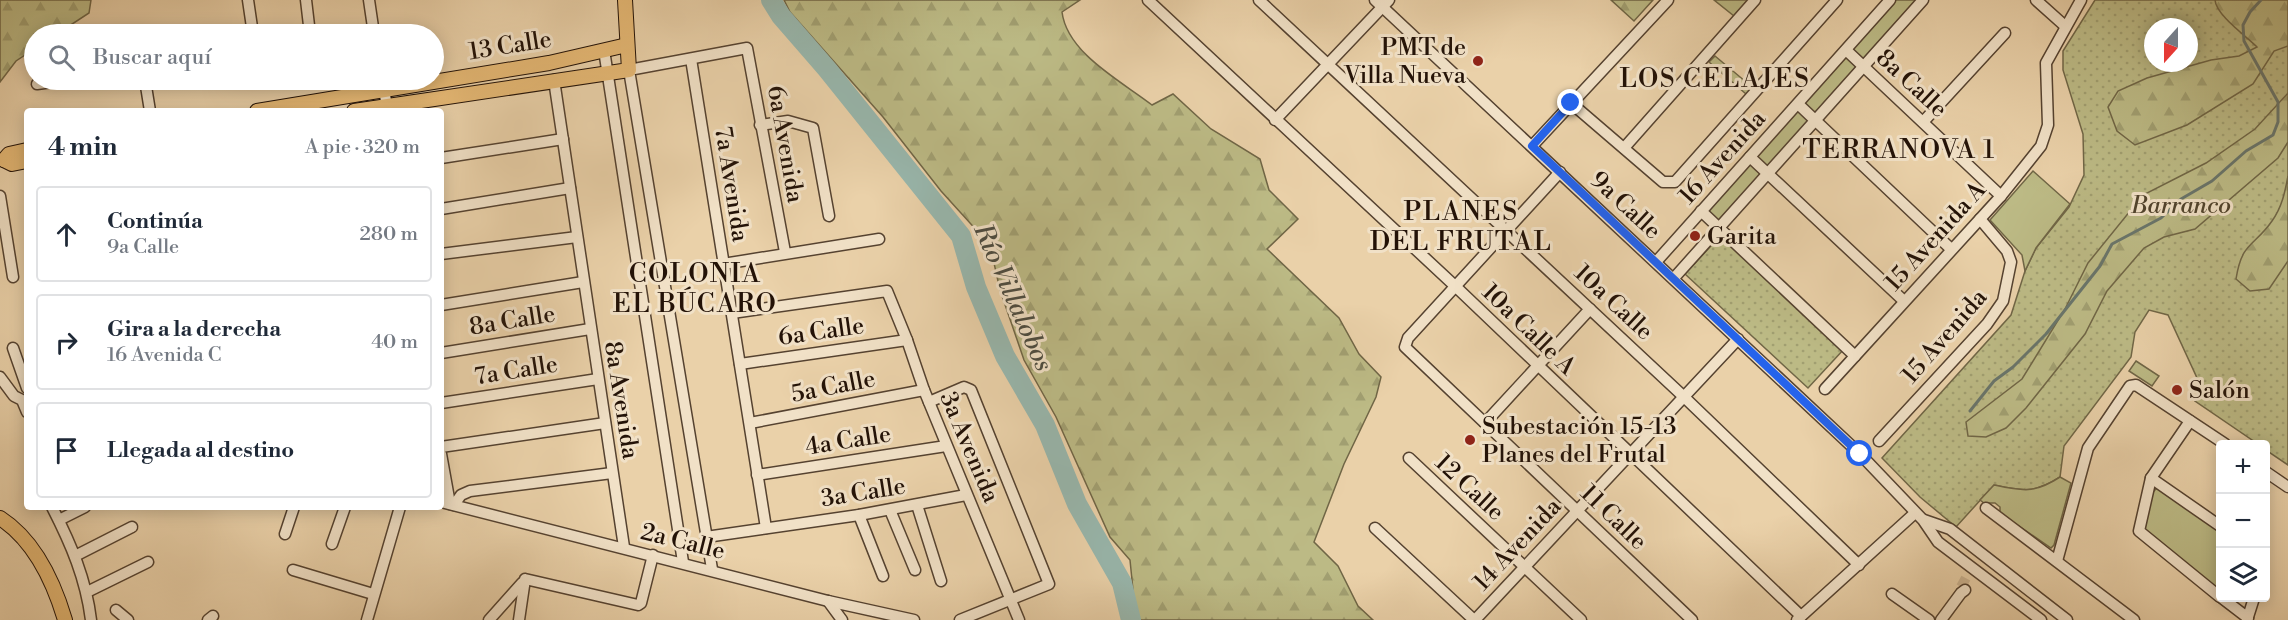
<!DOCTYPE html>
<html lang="es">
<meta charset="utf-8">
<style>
:root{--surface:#fff;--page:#f2f2f3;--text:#1f2937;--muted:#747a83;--line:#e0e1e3}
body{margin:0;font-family:"Libre Bodoni",serif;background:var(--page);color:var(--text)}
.controls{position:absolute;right:18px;bottom:18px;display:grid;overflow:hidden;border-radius:6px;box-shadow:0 3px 15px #0003}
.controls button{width:54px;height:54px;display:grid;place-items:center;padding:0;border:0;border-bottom:2px solid var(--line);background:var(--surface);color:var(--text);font:30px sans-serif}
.compass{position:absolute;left:2144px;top:18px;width:54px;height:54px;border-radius:50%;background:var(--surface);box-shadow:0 3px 15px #0003;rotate:201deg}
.stop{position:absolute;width:18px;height:18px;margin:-14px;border:4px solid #2563eb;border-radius:50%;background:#fff}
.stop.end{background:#2563eb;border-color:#fff;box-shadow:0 2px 6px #0008}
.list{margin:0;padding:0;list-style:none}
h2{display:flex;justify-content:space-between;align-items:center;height:78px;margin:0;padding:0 24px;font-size:26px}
h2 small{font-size:20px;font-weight:400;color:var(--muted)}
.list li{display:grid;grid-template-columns:39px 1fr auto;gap:18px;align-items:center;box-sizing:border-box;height:96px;margin:0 12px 12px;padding:0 12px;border:2px solid var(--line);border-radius:6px}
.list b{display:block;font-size:22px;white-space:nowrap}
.list p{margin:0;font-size:20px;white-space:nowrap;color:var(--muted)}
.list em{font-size:20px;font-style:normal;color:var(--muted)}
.icon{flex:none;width:33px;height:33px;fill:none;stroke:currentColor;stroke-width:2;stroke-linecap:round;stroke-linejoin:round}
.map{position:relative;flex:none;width:2288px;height:620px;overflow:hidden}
.search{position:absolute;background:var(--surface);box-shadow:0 3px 15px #0003;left:24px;top:24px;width:420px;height:66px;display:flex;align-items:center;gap:15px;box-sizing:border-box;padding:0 21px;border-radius:33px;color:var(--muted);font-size:22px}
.panel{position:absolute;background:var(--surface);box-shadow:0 3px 15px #0003;left:24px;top:108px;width:420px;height:402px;border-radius:6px}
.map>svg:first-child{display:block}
.grass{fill:url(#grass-dots);stroke:#706646;stroke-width:1.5;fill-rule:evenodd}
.forest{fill:url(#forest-firs);stroke:#706646;stroke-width:1.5}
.park{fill:#bcba85;stroke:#706646;stroke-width:1.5}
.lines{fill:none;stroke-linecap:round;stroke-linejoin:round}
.stream{stroke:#69756b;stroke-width:3}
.river{stroke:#98b7ad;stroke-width:20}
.minor-tunnel{stroke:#ccb491;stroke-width:10;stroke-dasharray:10 5;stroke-linecap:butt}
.minor-casing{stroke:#554230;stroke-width:13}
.major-casing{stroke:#231207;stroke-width:16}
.minor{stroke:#f1e1c7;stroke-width:10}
.major{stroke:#e5b874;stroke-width:14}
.route{stroke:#2563eb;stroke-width:8}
.poi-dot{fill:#8f2418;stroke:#f1e1c7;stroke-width:2}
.labels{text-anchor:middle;stroke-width:6;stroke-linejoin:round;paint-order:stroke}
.street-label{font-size:24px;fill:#231207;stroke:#f1e1c7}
.poi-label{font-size:24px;fill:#231207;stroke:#f1e1c7;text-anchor:start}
.park-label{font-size:24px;font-style:italic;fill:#51442d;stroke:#f1e1c7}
.neighbourhood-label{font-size:26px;letter-spacing:1.5px;fill:#231207;stroke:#f1e1c7}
.water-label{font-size:26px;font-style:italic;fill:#4c4c41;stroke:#f1e1c7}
</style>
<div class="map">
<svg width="2288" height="620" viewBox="0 0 2288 620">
<defs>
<pattern id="grass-dots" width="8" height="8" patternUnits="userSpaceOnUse" patternTransform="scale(1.5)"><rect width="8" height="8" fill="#bcba85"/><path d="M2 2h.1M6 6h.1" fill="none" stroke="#a19f71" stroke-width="1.8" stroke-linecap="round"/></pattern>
<pattern id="forest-firs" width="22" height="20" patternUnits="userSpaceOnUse" patternTransform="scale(1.5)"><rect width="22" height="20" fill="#bcba85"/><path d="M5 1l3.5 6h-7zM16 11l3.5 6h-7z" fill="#a19f71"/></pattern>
</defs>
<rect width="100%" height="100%" fill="#ead1a9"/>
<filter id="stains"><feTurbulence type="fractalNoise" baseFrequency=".00333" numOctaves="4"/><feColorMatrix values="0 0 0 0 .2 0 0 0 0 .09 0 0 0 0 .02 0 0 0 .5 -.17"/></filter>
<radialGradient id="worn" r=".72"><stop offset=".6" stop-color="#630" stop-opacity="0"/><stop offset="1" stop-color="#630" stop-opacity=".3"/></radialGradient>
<g class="grass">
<path d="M2095,0H2288V465L2266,450V444H2258L2195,401L2203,391L2168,315L2149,310L2135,332L2131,357L2064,446L2060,477C2034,494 2022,491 1994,485L1956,527L1920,497L1882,458L2011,315L2025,271L2036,248L2069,207L2084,175L2083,134L2063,70V51ZM2153,27H2189V63H2153Z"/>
<path d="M1720,236L1844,349L1808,388L1685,274Z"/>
</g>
<g class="forest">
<path d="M0,0H91L89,13L57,34H34V49L16,61L0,82Z"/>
<path d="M784,0H1080L1062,12C1067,53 1121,81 1152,105L1173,94L1211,129L1260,159L1269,190L1298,219L1267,249L1339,318L1359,354L1381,377L1376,397L1344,464L1314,542L1338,566L1358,606L1373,620H1136L1130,560L1110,537L1056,417L1024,360L1000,290L990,245L941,191L883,117L790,12Z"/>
<path d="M1611,0H1653L1634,21Z"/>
<path d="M2215,0H2288V46L2274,51L2253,84L2187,125L2135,145L2117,131L2108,107L2118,91L2147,78L2211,60L2239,56L2257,47C2246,36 2216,15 2215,0Z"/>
<path d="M2288,93V142L2278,158L2195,229L2164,237L2144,248L2107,291L2085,334L2026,408L2006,428L1986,437L1968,436L1966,422L2022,379L2065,309L2088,263L2143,195L2206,163L2255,129Z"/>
<path d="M2288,176V261L2269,289L2250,291L2236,279C2242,241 2254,247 2272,221C2282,207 2285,192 2288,176Z"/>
</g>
<g class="park">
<path d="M1714,0H1748L1734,16Z"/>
<path d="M1893,0H1920L1864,64L1848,50Z"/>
<path d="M1845,53L1861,68L1817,117L1801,102Z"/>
<path d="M1715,56L1752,87L1746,94L1709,62Z"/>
<path d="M1796,107L1813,122L1768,169L1753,155Z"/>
<path d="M1749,159L1764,174L1719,224L1704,209Z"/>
<path d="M2033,171L2070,204L2036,248L2025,271L2022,255L1990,220Z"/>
<path d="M2136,361L2159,376L2152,386L2129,371Z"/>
<path d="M2060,477L2071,483L2054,545L2051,548L2000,513V507L1995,503H1984L1980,500L1994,485C2022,491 2034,494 2060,477Z"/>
<path d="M2157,488L2220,530V591L2143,529L2153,492Z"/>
</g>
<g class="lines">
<path class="stream" d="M1970,411L1994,381L2013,367L2046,334L2100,266L2112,244L2161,218L2181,199L2212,181L2246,151L2273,135L2278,122V102L2244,41L2243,25L2250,12L2261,0"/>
<path class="river" d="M771,0L781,16L827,69L961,236L976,287L1005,356L1045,425L1077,504L1122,583L1131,620"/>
<path class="minor-tunnel" d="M1961,587L1967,576"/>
<defs>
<g id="minor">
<path d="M248,0L253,34"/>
<path d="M306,0L310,34"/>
<path d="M369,0L374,34"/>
<path d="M1148,0L1455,286L1801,616"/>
<path d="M1259,0L1683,396L1859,565"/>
<path d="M1375,0L1860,454L1923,520L1938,542L2041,620"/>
<path d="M2036,0L2065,26"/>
<path d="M604,50L683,562"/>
<path d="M1846,50L2001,196"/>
<path d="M691,59L766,528"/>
<path d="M145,80L150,111"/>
<path d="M382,80L388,111"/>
<path d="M554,80L624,547"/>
<path d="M37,84L67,80"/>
<path d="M1571,103L1663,182H1675L1837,0"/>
<path d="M1798,104L1951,249"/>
<path d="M1275,120L1389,0"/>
<path d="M1923,122L2005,33"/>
<path d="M760,125L788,121L813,128L829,216"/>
<path d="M1532,146L1668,0"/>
<path d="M1624,148L1755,0"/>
<path d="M1750,157L1904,301"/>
<path d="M441,158L563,139"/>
<path d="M1560,172L1408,338L1405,347L1692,620"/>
<path d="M0,196L13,277"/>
<path d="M441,209L570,188"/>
<path d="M1701,211L1855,356"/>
<path d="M441,254L577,237"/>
<path d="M1656,262L1890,0"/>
<path d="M723,264L879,239"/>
<path d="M1674,278L1923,0"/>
<path d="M441,305L583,282"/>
<path d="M732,313L887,291L907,340L924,390L1019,620"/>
<path d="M13,348L27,388"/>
<path d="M441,353L590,329"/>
<path d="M740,364L907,340"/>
<path d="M0,377L14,396L22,400L27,412"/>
<path d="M1825,389L2001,196L2041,146L2048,125L2046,63L2081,0"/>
<path d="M929,402L964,387L971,390L1049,584L960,620"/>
<path d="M441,403L598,379"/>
<path d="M2190,421L2151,478L2139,531L2220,597"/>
<path d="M750,423L924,390"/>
<path d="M1485,423L1590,309"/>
<path d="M1879,441L1987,324L2003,301L2011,262L2007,251L1980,219"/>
<path d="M441,447L605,423"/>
<path d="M441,454L450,504"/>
<path d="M1409,458L1581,620"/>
<path d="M2266,472L2288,487"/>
<path d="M757,475L946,446"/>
<path d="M2151,478L2220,526"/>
<path d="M441,502L828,601L914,620"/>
<path d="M454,505L461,495L470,491L612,473"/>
<path d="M917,505L941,581"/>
<path d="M52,507C71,544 86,579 91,620"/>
<path d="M1986,508L2134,620"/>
<path d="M890,510L915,570"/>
<path d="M859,515L883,576"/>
<path d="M59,520L85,507"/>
<path d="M1924,520L1950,529L2067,620"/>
<path d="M1375,528L1474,620"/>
<path d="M285,534L294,507"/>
<path d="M706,537L859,515L966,495"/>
<path d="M332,544L345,507"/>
<path d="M75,556L132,527"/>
<path d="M2057,561L2088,448L2130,386L2136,385L2225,444"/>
<path d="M712,569L629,70L747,48L785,252"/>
<path d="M293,570L373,594"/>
<path d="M87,592L148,562"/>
<path d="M1892,594L1929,620"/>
<path d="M2222,598L2248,618"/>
<path d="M828,601L842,620"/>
<path d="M116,610L128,620"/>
<path d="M208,620L213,616"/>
<path d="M367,620L400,507"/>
<path d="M489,620L522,583"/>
<path d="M519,620L525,579L638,605L641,603L653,555"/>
<path d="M1475,620L1738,339"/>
<path d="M1797,620L1915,513"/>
<path d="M1941,620L1961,593L1965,590"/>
<path d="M2247,620L2254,598"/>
</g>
<g id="major">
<path d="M257,111L549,63L627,45"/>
<path d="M354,111L629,70L625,0"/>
<path d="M4,160L9,154L27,150"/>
<path d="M4,160L12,164L27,161"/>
<path d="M0,518C34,540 54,583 65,620"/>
</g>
</defs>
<use href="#minor" class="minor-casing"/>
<use href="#major" class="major-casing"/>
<use href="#minor" class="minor"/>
<use href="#major" class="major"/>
</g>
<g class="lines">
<path class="route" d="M1571,103L1532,146L1860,454"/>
</g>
<g class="poi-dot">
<circle cx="1478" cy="61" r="6"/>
<circle cx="1695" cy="236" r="6"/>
<circle cx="2177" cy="390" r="6"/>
<circle cx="1470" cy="440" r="6"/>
</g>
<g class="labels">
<g class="street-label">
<text transform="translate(510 45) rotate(-9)" y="8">13 Calle</text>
<text transform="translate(1912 83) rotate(43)" y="8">8a Calle</text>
<text transform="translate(786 144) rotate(80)" y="8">6a Avenida</text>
<text transform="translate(1722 157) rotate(-48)" y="8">16 Avenida</text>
<text transform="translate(732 184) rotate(81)" y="8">7a Avenida</text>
<text transform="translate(1626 205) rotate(43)" y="8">9a Calle</text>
<text transform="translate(1935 236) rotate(-48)" y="8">15 Avenida A</text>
<text transform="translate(1614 302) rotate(43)" y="8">10a Calle</text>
<text transform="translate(512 320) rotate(-9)" y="8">8a Calle</text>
<text transform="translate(1529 329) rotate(44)" y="8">10a Calle A</text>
<text transform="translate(821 331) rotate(-8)" y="8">6a Calle</text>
<text transform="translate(1944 336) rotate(-49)" y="8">15 Avenida</text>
<text transform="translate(516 370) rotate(-9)" y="8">7a Calle</text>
<text transform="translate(833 386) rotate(-11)" y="8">5a Calle</text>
<text transform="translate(622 400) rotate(81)" y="8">8a Avenida</text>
<text transform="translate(848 440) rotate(-9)" y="8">4a Calle</text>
<text transform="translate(970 447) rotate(67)" y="8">3a Avenida</text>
<text transform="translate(1470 487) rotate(43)" y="8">12 Calle</text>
<text transform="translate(863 492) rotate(-9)" y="8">3a Calle</text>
<text transform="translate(1614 517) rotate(44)" y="8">11 Calle</text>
<text transform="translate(683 541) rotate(14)" y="8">2a Calle</text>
<text transform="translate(1517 544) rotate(-47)" y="8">14 Avenida</text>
</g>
<g class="poi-label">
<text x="1466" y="55" text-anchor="end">PMT de<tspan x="1466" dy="28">Villa Nueva</tspan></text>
<text x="1707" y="244">Garita</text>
<text x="2189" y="398">Salón</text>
<text x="1482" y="434">Subestación 15-13<tspan x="1482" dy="28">Planes del Frutal</tspan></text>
</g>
<g class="park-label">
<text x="2181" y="213">Barranco</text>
</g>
<g class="neighbourhood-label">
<text x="1715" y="87">LOS CELAJES</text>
<text x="1899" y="158">TERRANOVA 1</text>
<text x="1461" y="220">PLANES<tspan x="1461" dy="30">DEL FRUTAL</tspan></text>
<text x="695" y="282">COLONIA<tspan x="695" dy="30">EL BÚCARO</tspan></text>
</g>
<g class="water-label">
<text transform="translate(1014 297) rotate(66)" y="9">Río Villalobos</text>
</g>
</g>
<rect width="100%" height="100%" filter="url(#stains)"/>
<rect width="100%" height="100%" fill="url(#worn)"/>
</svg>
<div class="controls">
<button>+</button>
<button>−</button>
<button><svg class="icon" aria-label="layers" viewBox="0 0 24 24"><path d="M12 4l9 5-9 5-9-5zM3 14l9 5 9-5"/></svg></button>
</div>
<svg class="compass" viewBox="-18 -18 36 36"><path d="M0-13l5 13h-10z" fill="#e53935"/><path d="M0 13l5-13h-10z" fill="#747a83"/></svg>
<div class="stop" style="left:1860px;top:454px"></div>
<div class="stop end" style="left:1571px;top:103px"></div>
<div class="search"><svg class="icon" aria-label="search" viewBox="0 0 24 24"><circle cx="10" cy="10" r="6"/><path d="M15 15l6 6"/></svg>Buscar aquí</div>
<section class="panel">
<h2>4 min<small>A pie · 320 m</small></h2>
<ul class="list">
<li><svg class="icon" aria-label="ahead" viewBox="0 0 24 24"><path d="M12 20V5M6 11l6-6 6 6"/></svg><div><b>Continúa</b><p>9a Calle</p></div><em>280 m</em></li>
<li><svg class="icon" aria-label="right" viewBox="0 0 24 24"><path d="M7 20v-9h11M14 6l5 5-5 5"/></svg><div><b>Gira a la derecha</b><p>16 Avenida C</p></div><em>40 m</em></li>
<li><svg class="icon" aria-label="arrive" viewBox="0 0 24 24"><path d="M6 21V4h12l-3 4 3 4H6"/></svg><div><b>Llegada al destino</b></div></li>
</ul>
</section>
</div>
